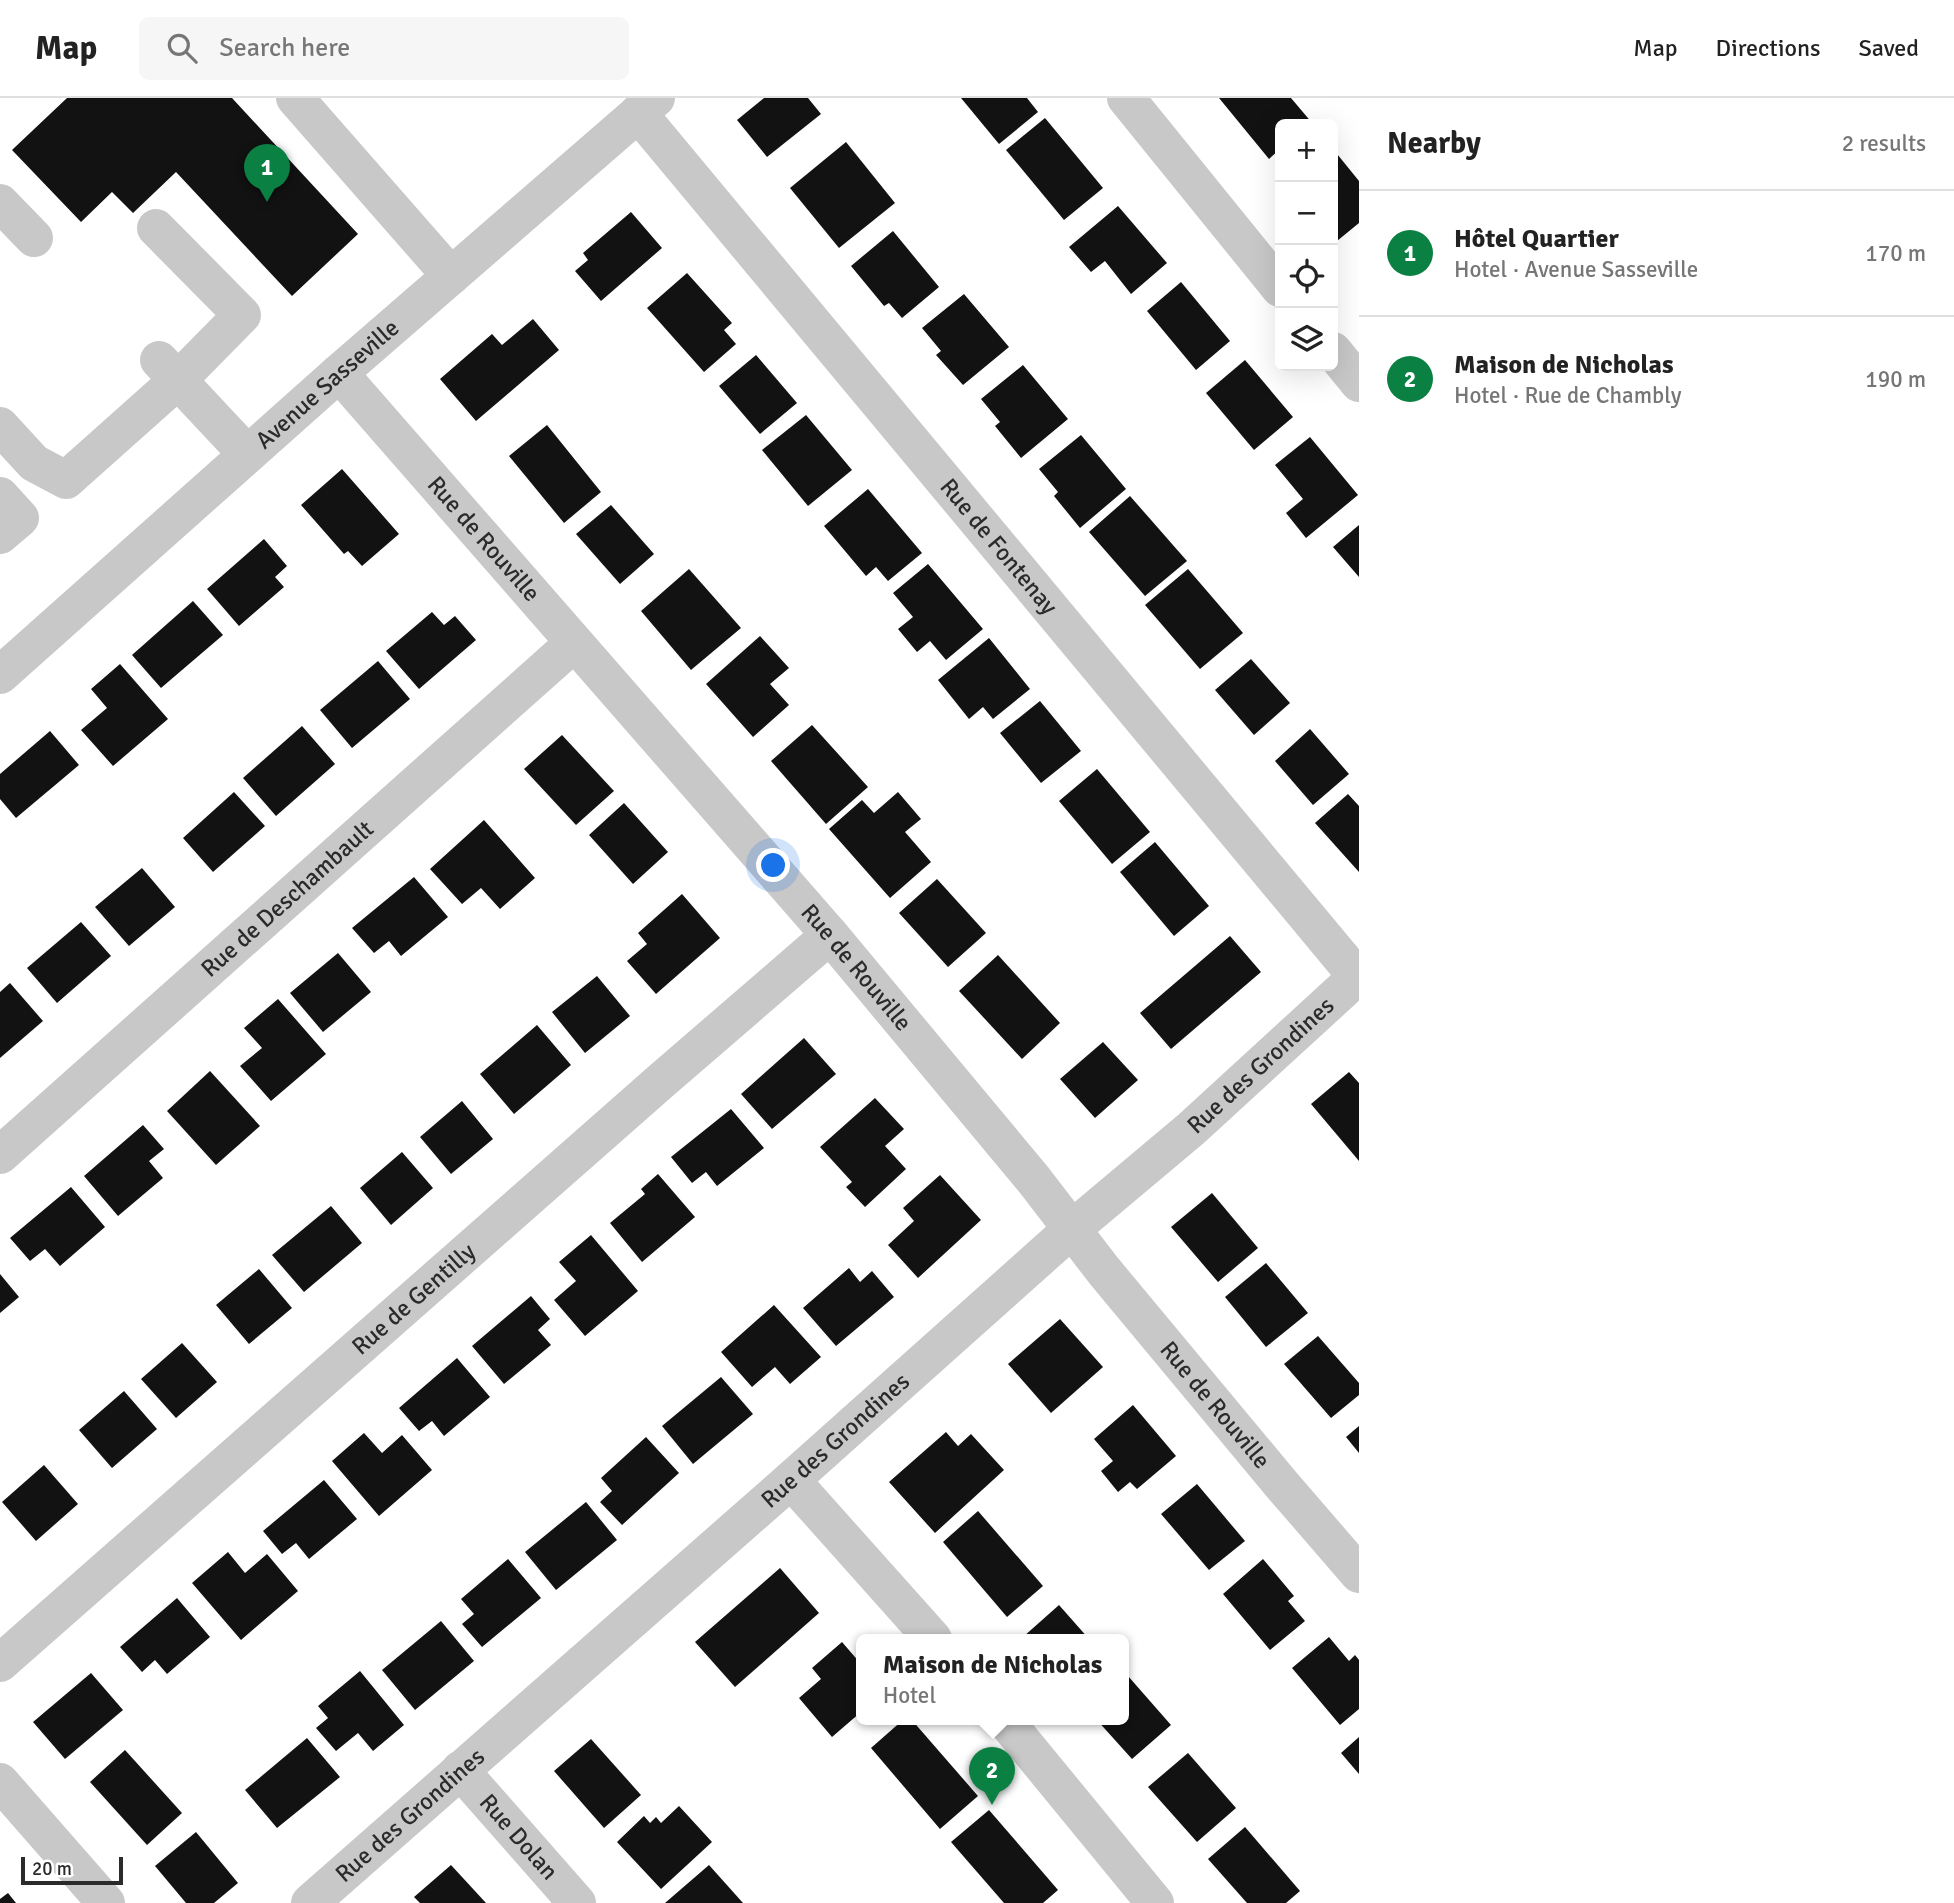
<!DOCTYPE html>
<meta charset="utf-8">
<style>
:root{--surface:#fff;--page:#f6f6f6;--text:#222;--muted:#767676;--line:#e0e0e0;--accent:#0b8043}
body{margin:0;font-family:Signika,sans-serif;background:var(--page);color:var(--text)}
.controls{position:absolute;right:21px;top:21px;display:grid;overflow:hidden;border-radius:10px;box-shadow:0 7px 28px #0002}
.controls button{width:63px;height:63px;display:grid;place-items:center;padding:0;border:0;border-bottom:2px solid var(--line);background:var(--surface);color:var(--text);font:35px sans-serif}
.scale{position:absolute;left:21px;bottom:18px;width:102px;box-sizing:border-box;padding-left:7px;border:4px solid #2b2b2b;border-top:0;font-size:19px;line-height:24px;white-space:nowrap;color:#2b2b2b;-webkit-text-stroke:5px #fff;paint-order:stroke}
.you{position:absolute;left:774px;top:768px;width:24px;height:24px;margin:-18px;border:5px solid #fff;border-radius:50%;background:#1a73e8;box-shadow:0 0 0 10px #1a73e833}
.badge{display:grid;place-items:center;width:46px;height:46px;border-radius:50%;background:var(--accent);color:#fff;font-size:23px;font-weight:700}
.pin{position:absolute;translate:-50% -58px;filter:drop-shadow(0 2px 4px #0008)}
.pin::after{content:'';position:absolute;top:37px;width:24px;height:21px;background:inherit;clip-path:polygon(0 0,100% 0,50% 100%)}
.popup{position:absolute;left:856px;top:1536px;width:273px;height:91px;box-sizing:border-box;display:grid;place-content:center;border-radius:10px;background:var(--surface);filter:drop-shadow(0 2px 5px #0005);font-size:23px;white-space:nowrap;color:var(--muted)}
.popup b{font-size:26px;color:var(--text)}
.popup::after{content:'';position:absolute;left:50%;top:100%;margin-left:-14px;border:14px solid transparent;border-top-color:var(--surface)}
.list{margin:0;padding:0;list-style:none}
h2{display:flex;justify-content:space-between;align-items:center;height:91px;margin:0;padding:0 28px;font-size:30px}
h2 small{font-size:23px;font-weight:400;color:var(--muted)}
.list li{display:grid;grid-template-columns:46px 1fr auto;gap:21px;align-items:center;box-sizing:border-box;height:126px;padding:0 28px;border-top:2px solid var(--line)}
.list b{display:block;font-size:26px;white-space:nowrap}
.list p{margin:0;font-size:23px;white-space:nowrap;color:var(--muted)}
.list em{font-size:23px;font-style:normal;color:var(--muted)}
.icon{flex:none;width:38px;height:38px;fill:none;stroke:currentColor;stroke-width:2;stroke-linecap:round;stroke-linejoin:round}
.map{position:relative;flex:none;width:1359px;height:1805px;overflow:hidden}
header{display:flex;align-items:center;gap:42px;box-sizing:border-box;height:98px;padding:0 35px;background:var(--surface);border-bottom:2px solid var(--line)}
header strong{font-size:33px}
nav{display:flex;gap:38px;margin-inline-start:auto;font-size:24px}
.search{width:490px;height:63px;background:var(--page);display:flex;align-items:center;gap:18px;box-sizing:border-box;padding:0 24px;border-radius:10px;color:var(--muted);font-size:26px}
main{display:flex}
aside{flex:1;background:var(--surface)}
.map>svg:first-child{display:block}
.building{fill:#121212}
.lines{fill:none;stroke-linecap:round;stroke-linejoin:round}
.minor{stroke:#c8c8c8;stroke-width:38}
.labels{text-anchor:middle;stroke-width:7;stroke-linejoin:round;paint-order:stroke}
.street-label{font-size:24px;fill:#2b2b2b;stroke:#fff}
</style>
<header>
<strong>Map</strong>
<div class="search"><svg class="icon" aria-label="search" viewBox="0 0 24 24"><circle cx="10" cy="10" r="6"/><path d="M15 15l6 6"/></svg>Search here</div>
<nav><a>Map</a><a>Directions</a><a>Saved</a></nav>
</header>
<main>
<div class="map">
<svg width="1359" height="1805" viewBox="0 0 1359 1805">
<rect width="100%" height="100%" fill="#fff"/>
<g class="building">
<path d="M67,0H232L358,136L292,198L176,74L133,115L112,94L81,124L12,52Z"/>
<path d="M764,0H808L821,16L767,59L737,22Z"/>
<path d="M961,0H1027L1038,14L999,46Z"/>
<path d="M1219,0H1291L1313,26H1280V51L1269,61Z"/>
<path d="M1045,20L1103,90L1064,122L1006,52Z"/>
<path d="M846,44L895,105L839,150L790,90Z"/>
<path d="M1333,51L1359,83V125L1337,143L1333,137Z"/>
<path d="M1118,108L1167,165L1131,196L1105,163L1091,174L1069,149Z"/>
<path d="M631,114L662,150L601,203L575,173L588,162L583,155Z"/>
<path d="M893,133L939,189L902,220L889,205L884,208L851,168Z"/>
<path d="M687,175L732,225L724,232L736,246L704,274L647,210Z"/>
<path d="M1181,184L1230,243L1196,272L1147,213Z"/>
<path d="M964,196L1009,249L963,287L936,257L941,253L922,230Z"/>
<path d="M533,221L559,252L476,323L440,281L492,236L502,247Z"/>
<path d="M756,257L797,305L760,336L719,288Z"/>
<path d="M1245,262L1293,319L1254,352L1206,295Z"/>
<path d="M1023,267L1068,321L1021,360L995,328L1000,324L981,301Z"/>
<path d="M806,317L852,372L808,408L762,352Z"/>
<path d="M547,327L601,394L564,425L509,358Z"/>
<path d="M1081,337L1126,391L1080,430L1054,398L1058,394L1039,371Z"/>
<path d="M1310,339L1358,397L1306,440L1286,415L1303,401L1275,367Z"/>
<path d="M342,371L399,436L362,468L348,453L344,456L301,407Z"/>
<path d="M868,391L922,455L888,483L876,469L866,478L824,428Z"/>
<path d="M1130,398L1187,463L1145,498L1089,434Z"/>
<path d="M611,407L654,456L620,486L576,436Z"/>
<path d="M1359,427V479L1333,449Z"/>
<path d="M264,441L287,468L275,479L284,489L239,528L207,491Z"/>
<path d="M928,466L983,531L946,562L930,543L917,554L898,531L913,519L893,495Z"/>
<path d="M689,471L741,530L691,572L641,513Z"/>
<path d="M1188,471L1243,535L1200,571L1145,507Z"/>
<path d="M193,503L223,537L161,590L132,557Z"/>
<path d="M432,514L444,527L455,518L476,542L419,591L386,553Z"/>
<path d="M760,538L789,570L770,586L789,607L753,639L706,586Z"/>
<path d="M989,540L1030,591L993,621L983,609L969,621L938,582Z"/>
<path d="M1251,561L1290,605L1254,637L1215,592Z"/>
<path d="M378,563L410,601L352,650L320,612Z"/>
<path d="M120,566L168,621L113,668L81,632L107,610L91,591Z"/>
<path d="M1040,603L1081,653L1041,685L1000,635Z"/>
<path d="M812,627L868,689L826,726L771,663Z"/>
<path d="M302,628L335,666L276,718L243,680Z"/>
<path d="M1310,631L1349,676L1313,707L1275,663Z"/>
<path d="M50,633L79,667L16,720L0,701V676Z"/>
<path d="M562,637L614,693L576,727L524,671Z"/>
<path d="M1097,671L1150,734L1112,766L1059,703Z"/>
<path d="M234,694L265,728L213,774L183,740Z"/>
<path d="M898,694L921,721L905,734L931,764L890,800L829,731L862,702L874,715Z"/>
<path d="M1348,696L1359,708V774L1315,725Z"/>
<path d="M624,705L668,754L633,786L589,737Z"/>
<path d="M484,722L535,780L500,811L481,790L462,806L430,771Z"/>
<path d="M1155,744L1209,808L1174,838L1120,774Z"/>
<path d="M142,770L175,809L129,848L95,809Z"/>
<path d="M414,779L448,819L401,858L389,843L374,855L352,830Z"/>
<path d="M937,781L986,835L948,869L899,815Z"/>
<path d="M682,796L720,840L656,896L627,863L647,846L638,835Z"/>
<path d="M81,824L111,858L57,905L27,870Z"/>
<path d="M1230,838L1261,874L1171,951L1140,915Z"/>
<path d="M338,855L371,894L323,934L290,895Z"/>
<path d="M998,857L1060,925L1022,961L959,893Z"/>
<path d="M597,878L630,918L585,955L552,914Z"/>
<path d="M10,885L43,923L0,960V894Z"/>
<path d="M278,901L326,956L271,1003L240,968L262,950L244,930Z"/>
<path d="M537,927L571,967L514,1016L480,976Z"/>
<path d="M804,940L836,976L772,1031L741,996Z"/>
<path d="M1103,944L1138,982L1095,1020L1060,981Z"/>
<path d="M210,973L260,1028L216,1067L167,1013Z"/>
<path d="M1349,974L1359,985V1063L1311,1006Z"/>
<path d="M875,1000L904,1031L885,1048L906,1071L865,1109L846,1089L852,1084L820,1049Z"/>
<path d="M462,1003L493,1041L451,1076L420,1039Z"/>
<path d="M731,1011L764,1050L717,1088L706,1074L692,1085L671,1059Z"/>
<path d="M143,1027L164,1051L149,1063L163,1080L118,1118L84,1078Z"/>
<path d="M402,1054L433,1090L391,1127L360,1090Z"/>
<path d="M658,1076L695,1119L642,1164L610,1125L645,1096L641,1091Z"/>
<path d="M940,1077L981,1122L918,1180L888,1147L914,1123L903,1110Z"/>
<path d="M71,1089L105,1129L60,1168L45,1151L30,1163L10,1140Z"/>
<path d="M1212,1095L1258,1150L1218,1184L1171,1129Z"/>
<path d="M331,1108L362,1145L304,1194L272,1157Z"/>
<path d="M591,1137L638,1193L585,1238L554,1202L576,1183L559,1164Z"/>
<path d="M1266,1165L1308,1215L1266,1249L1225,1199Z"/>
<path d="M849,1170L860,1184L872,1173L894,1199L836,1248L803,1210Z"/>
<path d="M259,1171L292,1210L249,1246L216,1207Z"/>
<path d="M0,1176L19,1199L0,1215Z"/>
<path d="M531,1198L550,1221L538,1232L551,1247L504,1286L472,1248Z"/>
<path d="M774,1207L821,1259L790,1286L775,1269L752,1289L721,1254Z"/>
<path d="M1060,1221L1103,1269L1051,1315L1008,1266Z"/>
<path d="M1318,1238L1359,1285V1297L1331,1320L1284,1266Z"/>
<path d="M182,1245L217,1284L176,1320L141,1281Z"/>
<path d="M457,1260L490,1299L444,1338L432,1323L419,1333L399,1310Z"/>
<path d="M721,1279L753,1316L693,1366L662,1328Z"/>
<path d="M124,1293L157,1331L112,1370L79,1332Z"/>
<path d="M1133,1307L1176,1358L1137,1391L1130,1384L1118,1394L1101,1373L1113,1363L1094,1341Z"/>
<path d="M1359,1328V1355L1346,1339Z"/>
<path d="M946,1334L958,1348L971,1336L1004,1372L935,1435L889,1384Z"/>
<path d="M364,1335L382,1355L402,1337L432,1372L379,1418L332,1363Z"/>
<path d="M646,1339L679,1375L622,1427L600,1404L612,1393L601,1380Z"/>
<path d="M44,1367L78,1406L36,1443L2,1404Z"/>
<path d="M324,1382L357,1421L309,1461L296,1445L282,1456L263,1433Z"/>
<path d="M1197,1386L1245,1443L1209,1472L1161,1416Z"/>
<path d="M586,1404L617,1442L556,1492L525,1454Z"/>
<path d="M978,1413L1043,1488L1007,1519L943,1444Z"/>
<path d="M228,1454L245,1475L267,1456L298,1493L241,1542L192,1485Z"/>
<path d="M508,1461L541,1500L482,1549L462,1526L474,1516L461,1501Z"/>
<path d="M1263,1461L1294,1498L1288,1503L1305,1523L1270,1552L1223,1496Z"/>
<path d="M780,1470L819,1515L735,1589L695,1544Z"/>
<path d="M177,1500L210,1539L167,1576L155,1562L142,1574L120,1549Z"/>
<path d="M1059,1507L1089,1541H1025L1023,1539Z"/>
<path d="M441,1523L474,1563L415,1612L382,1572Z"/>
<path d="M1329,1539L1349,1563L1355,1557L1359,1562V1611L1340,1627L1292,1570Z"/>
<path d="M842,1544L861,1566V1614L832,1639L799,1600L821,1581L812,1570Z"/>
<path d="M360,1573L404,1627L373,1653L358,1635L336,1653L316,1630L328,1620L318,1608Z"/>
<path d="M91,1575L123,1612L65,1661L33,1624Z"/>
<path d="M1128,1578L1171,1627L1132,1661L1096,1621H1123V1582Z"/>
<path d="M904,1621H911L978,1698L940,1731L871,1650Z"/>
<path d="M1359,1639V1676L1341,1655Z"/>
<path d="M307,1640L340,1679L277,1730L245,1692Z"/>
<path d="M591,1641L641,1697L604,1730L554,1673Z"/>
<path d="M125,1652L182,1715L147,1747L90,1684Z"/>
<path d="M1188,1655L1236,1710L1197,1744L1148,1689Z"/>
<path d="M679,1708L712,1744L661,1791L617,1744L644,1718L650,1725L656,1719L661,1725Z"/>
<path d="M989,1712L1058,1792L1043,1805H1004L951,1744Z"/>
<path d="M1245,1729L1300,1793L1286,1805H1247L1208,1761Z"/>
<path d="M196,1734L238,1785L214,1805H186L155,1768Z"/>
<path d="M451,1767L486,1805H420L414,1799Z"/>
<path d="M709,1767L743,1805H665Z"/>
<path d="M8,1795L16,1805H0V1801Z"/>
</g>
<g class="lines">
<g class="minor">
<path d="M295,0L451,178"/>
<path d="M1126,0L1280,190"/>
<path id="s1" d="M638,15L1359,881"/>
<path d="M0,105L34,140"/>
<path d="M1333,253L1359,285"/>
<path d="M159,262L247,356"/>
<path id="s2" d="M339,275L830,837L1034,1082L1104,1173L1282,1387L1359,1476"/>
<path d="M0,328L34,365L66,382L177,283L242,217L156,130"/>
<path d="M0,398L20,420L0,437"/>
<path id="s3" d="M0,577L339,275L656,0"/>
<path id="s4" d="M0,1057L574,545"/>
<path d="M791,1382L933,1541"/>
<path id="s5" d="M0,1565L661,983L830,837"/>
<path d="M1004,1621L1155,1805"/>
<path id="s6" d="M460,1672L577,1805"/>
<path d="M0,1684L106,1805"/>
<path id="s7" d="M310,1805L791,1382L1072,1131L1191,1031L1359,877"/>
</g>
</g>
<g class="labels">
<g class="street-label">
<text dy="8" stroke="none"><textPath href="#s3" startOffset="438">Avenue Sasseville</textPath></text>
<text dy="8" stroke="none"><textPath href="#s2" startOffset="220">Rue de Rouville</textPath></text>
<text dy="8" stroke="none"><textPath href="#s1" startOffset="564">Rue de Fontenay</textPath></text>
<text dy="8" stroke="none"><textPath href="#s4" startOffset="385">Rue de Deschambault</textPath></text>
<text dy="8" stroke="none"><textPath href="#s2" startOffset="788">Rue de Rouville</textPath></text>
<text dy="8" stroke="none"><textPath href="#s7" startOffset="1267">Rue des Grondines</textPath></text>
<text dy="8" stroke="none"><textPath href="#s5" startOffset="551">Rue de Gentilly</textPath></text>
<text dy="8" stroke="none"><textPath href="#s2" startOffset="1354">Rue de Rouville</textPath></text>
<text dy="8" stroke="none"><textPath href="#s7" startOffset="700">Rue des Grondines</textPath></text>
<text dy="8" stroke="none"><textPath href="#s7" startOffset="133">Rue des Grondines</textPath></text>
<text dy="8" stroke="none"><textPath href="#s6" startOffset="89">Rue Dolan</textPath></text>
</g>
</g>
</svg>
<div class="controls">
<button>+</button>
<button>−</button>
<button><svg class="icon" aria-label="locate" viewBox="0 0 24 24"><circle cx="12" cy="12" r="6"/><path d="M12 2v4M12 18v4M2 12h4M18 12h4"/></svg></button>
<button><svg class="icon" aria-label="layers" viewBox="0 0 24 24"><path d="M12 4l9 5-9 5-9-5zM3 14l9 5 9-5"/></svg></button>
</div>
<div class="scale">20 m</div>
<div class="you"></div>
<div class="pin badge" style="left:267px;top:104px">1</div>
<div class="pin badge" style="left:992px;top:1707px">2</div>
<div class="popup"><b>Maison de Nicholas</b>Hotel</div>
</div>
<aside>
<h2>Nearby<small>2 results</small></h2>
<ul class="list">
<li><span class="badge">1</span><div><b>Hôtel Quartier</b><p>Hotel · Avenue Sasseville</p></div><em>170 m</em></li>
<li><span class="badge">2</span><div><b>Maison de Nicholas</b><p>Hotel · Rue de Chambly</p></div><em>190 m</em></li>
</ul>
</aside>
</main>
